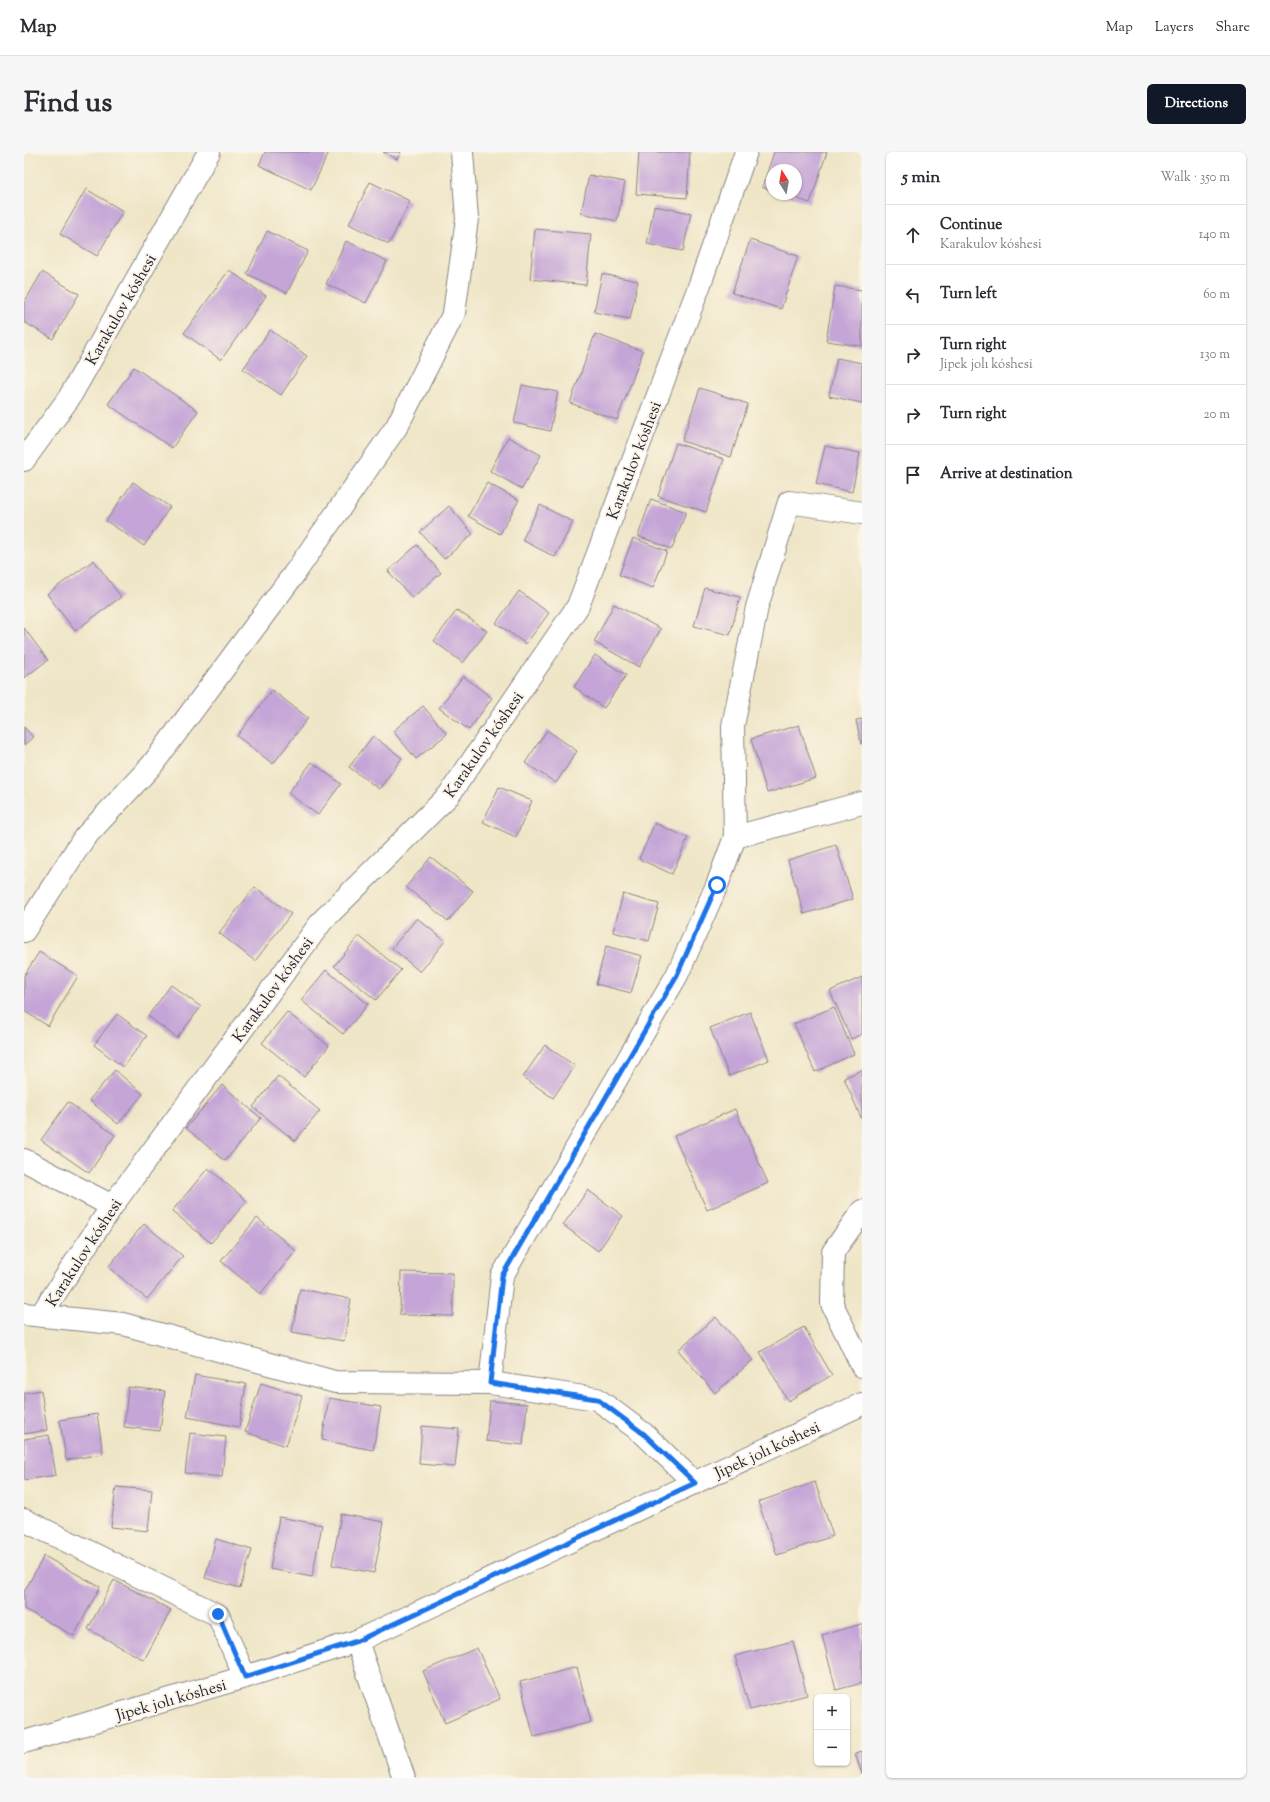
<!DOCTYPE html>
<meta charset="utf-8">
<style>
:root{--surface:#fff;--page:#f7f7f7;--text:#2b2b33;--muted:#7c7c81;--line:#e1e1e2;--accent:#111827}
body{margin:0;font-family:"Sorts Mill Goudy",serif;background:var(--page);color:var(--text)}
.controls{position:absolute;right:12px;bottom:12px;display:grid;overflow:hidden;border-radius:6px;box-shadow:0 1px 3px #0004}
.controls button{width:36px;height:36px;display:grid;place-items:center;padding:0;border:0;border-bottom:1px solid var(--line);background:var(--surface);color:var(--text);font:20px sans-serif}
.compass{position:absolute;left:742px;top:12px;width:36px;height:36px;border-radius:50%;background:var(--surface);box-shadow:0 1px 3px #0004;rotate:349deg}
.stop{position:absolute;width:12px;height:12px;margin:-9px;border:3px solid #1a73e8;border-radius:50%;background:#fff}
.stop.end{background:#1a73e8;border-color:#fff;box-shadow:0 1px 4px #0008}
.list{margin:0;padding:0;list-style:none}
h2{display:flex;justify-content:space-between;align-items:center;height:52px;margin:0;padding:0 16px;font-size:17px}
h2 small{font-size:13px;font-weight:400;color:var(--muted)}
.list li{display:grid;grid-template-columns:26px 1fr auto;gap:12px;align-items:center;box-sizing:border-box;height:60px;padding:0 16px;border-top:1px solid var(--line)}
.list b{display:block;font-size:15px;white-space:nowrap}
.list p{margin:0;font-size:13px;white-space:nowrap;color:var(--muted)}
.list em{font-size:13px;font-style:normal;color:var(--muted)}
.icon{flex:none;width:22px;height:22px;fill:none;stroke:currentColor;stroke-width:2;stroke-linecap:round;stroke-linejoin:round}
.map{position:relative;flex:none;width:838px;height:1626px;overflow:hidden;border-radius:6px}
header{display:flex;align-items:center;gap:24px;box-sizing:border-box;height:56px;padding:0 20px;background:var(--surface);border-bottom:1px solid var(--line)}
header strong{font-size:19px}
nav{display:flex;gap:22px;margin-inline-start:auto;font-size:14px}
.intro{display:flex;align-items:center;justify-content:space-between;box-sizing:border-box;height:96px;padding:0 24px}
h1{margin:0;font-size:28px}
.button{padding:10px 18px;border-radius:6px;background:var(--accent);color:#fff;font-size:14px;font-weight:700}
main{display:flex;gap:24px;padding:0 24px}
aside{flex:1;background:var(--surface);border-radius:6px;box-shadow:0 1px 3px #0004}
.map>svg:first-child{display:block}
.building{fill:#c5a5d7}
.lines{fill:none;stroke-linecap:round;stroke-linejoin:round}
.minor-casing{stroke:#888482;stroke-width:24}
.minor{stroke:#fff;stroke-width:22}
.route{stroke:#1a73e8;stroke-width:5}
.labels{text-anchor:middle;stroke-width:4;stroke-linejoin:round;paint-order:stroke}
.street-label{font-size:16px;fill:#22223b;stroke:#fcf5e5}
</style>
<header>
<strong>Map</strong>
<nav><a>Map</a><a>Layers</a><a>Share</a></nav>
</header>
<div class="intro"><h1>Find us</h1><a class="button">Directions</a></div>
<main>
<div class="map">
<svg width="838" height="1626" viewBox="0 0 838 1626">
<rect width="100%" height="100%" fill="#fcf5e5"/>
<filter id="ink" filterUnits="userSpaceOnUse"><feTurbulence type="fractalNoise" baseFrequency=".025" numOctaves="2"/><feDisplacementMap in="SourceGraphic" scale="8" xChannelSelector="R" yChannelSelector="G"/><feConvolveMatrix kernelMatrix="1 2 1 2 8 2 1 2 1" color-interpolation-filters="sRGB"/></filter>
<filter id="wash" filterUnits="userSpaceOnUse"><feTurbulence type="fractalNoise" baseFrequency=".012" numOctaves="4" result="noise"/><feDisplacementMap in="SourceGraphic" scale="16" xChannelSelector="R" yChannelSelector="G"/><feGaussianBlur stdDeviation="0.9" result="paint"/><feColorMatrix in="noise" values="0 0 0 0 0 0 0 0 0 0 0 0 0 0 0 0 0 1.4 0 .05"/><feComposite in="paint" operator="in"/></filter>
<g filter="url(#wash)">
<rect width="100%" height="100%" fill="#efe6c8"/>
<g id="blocks">
<g class="building">
<path d="M241,0H305L287,38L235,13Z"/>
<path d="M359,0H377L373,7Z"/>
<path d="M615,0H666L663,46L612,42Z"/>
<path d="M750,0H803L786,51L759,42H772V18H748V39L738,35Z"/>
<path d="M565,23L601,30L593,69L557,61Z"/>
<path d="M346,30L386,49L365,92L325,72Z"/>
<path d="M62,37L99,59L73,104L36,82Z"/>
<path d="M630,54L667,61L659,99L623,92Z"/>
<path d="M511,77L567,82L562,133L506,127Z"/>
<path d="M243,79L284,99L263,141L223,122Z"/>
<path d="M726,88L774,104L757,157L708,141Z"/>
<path d="M322,89L363,109L342,151L302,132Z"/>
<path d="M205,118L242,144L197,208L160,181Z"/>
<path d="M18,120L55,142L29,187L0,170V151Z"/>
<path d="M578,122L614,129L606,167L570,160Z"/>
<path d="M811,134L838,138V194L802,189Z"/>
<path d="M246,178L283,204L257,243L219,217Z"/>
<path d="M571,182L619,199L593,268L546,251Z"/>
<path d="M813,206L838,211V251L805,244Z"/>
<path d="M110,215L174,259L148,296L84,252Z"/>
<path d="M498,233L534,240L526,279L490,271Z"/>
<path d="M676,236L724,252L707,305L658,289Z"/>
<path d="M484,285L517,303L498,337L466,319Z"/>
<path d="M652,291L700,307L682,360L634,344Z"/>
<path d="M801,294L836,301L828,340L792,332Z"/>
<path d="M109,330L146,355L120,394L82,369Z"/>
<path d="M463,331L495,348L476,382L444,364Z"/>
<path d="M627,347L662,360L648,397L614,384Z"/>
<path d="M516,353L549,370L531,405L498,388Z"/>
<path d="M425,354L449,382L420,407L396,380Z"/>
<path d="M609,386L643,399L629,436L595,423Z"/>
<path d="M393,393L417,421L388,446L364,419Z"/>
<path d="M70,408L97,445L51,479L23,442Z"/>
<path d="M681,436L716,445L706,483L670,474Z"/>
<path d="M495,439L525,461L502,492L472,471Z"/>
<path d="M590,452L637,477L615,515L570,490Z"/>
<path d="M433,458L463,479L439,511L410,489Z"/>
<path d="M0,476L24,508L0,526Z"/>
<path d="M571,503L602,523L580,556L550,535Z"/>
<path d="M439,524L468,546L445,578L415,556Z"/>
<path d="M248,538L284,566L249,612L213,584Z"/>
<path d="M399,554L423,582L392,607L369,579Z"/>
<path d="M838,567V592H837L832,568Z"/>
<path d="M775,573L792,626L743,641L727,587Z"/>
<path d="M0,575L9,585L0,593Z"/>
<path d="M523,578L553,599L532,631L501,611Z"/>
<path d="M349,584L378,606L355,637L325,615Z"/>
<path d="M288,610L317,632L294,663L264,641Z"/>
<path d="M475,635L508,649L492,685L459,670Z"/>
<path d="M631,671L664,686L648,722L615,707Z"/>
<path d="M812,693L829,747L780,762L764,708Z"/>
<path d="M407,705L449,739L424,769L382,735Z"/>
<path d="M231,735L267,762L231,809L195,781Z"/>
<path d="M599,742L635,752L625,789L589,780Z"/>
<path d="M393,766L421,789L396,820L368,796Z"/>
<path d="M335,784L377,818L352,848L310,814Z"/>
<path d="M582,794L618,804L607,841L572,832Z"/>
<path d="M15,800L54,824L24,874L0,859V824Z"/>
<path d="M302,818L344,852L319,882L277,848Z"/>
<path d="M838,825V882L827,887L806,839Z"/>
<path d="M147,833L177,855L153,886L124,864Z"/>
<path d="M810,855L830,902L791,920L770,872Z"/>
<path d="M263,860L305,894L280,925L238,891Z"/>
<path d="M726,860L745,908L705,924L686,876Z"/>
<path d="M93,862L123,884L99,915L70,893Z"/>
<path d="M521,893L551,914L529,946L499,925Z"/>
<path d="M91,918L119,942L94,972L65,948Z"/>
<path d="M838,918V968L820,926Z"/>
<path d="M254,924L296,959L271,989L229,955Z"/>
<path d="M198,933L237,966L201,1009L162,976Z"/>
<path d="M44,950L91,983L65,1021L17,988Z"/>
<path d="M711,957L744,1031L683,1058L650,984Z"/>
<path d="M184,1016L223,1049L187,1091L148,1059Z"/>
<path d="M564,1038L599,1064L574,1099L539,1073Z"/>
<path d="M233,1066L272,1099L236,1142L197,1109Z"/>
<path d="M120,1072L159,1104L123,1147L84,1115Z"/>
<path d="M377,1120L429,1121V1164L376,1163Z"/>
<path d="M276,1137L327,1147L320,1189L268,1180Z"/>
<path d="M692,1165L729,1208L691,1241L654,1198Z"/>
<path d="M780,1175L808,1223L764,1249L736,1200Z"/>
<path d="M171,1223L222,1232L215,1275L163,1265Z"/>
<path d="M237,1231L278,1244L262,1294L221,1280Z"/>
<path d="M104,1235L141,1239L136,1279L100,1275Z"/>
<path d="M17,1238L23,1278L0,1282V1241Z"/>
<path d="M305,1246L357,1255L349,1298L298,1288Z"/>
<path d="M466,1249L503,1252L499,1293L462,1289Z"/>
<path d="M73,1262L79,1302L42,1308L36,1268Z"/>
<path d="M398,1274L435,1277L431,1315L395,1312Z"/>
<path d="M166,1281L202,1285L198,1325L161,1321Z"/>
<path d="M25,1283L32,1323L0,1328V1287Z"/>
<path d="M791,1330L809,1384L753,1403L734,1350Z"/>
<path d="M92,1335L128,1338L124,1379L87,1375Z"/>
<path d="M317,1362L360,1370L350,1421L308,1413Z"/>
<path d="M255,1365L298,1373L288,1425L246,1417Z"/>
<path d="M192,1387L228,1398L216,1436L181,1426Z"/>
<path d="M20,1404L76,1435L50,1484L0,1457V1440Z"/>
<path d="M90,1428L147,1458L120,1508L64,1477Z"/>
<path d="M838,1472V1531L812,1538L798,1483Z"/>
<path d="M769,1489L783,1543L726,1558L711,1504Z"/>
<path d="M453,1496L476,1547L421,1571L399,1519Z"/>
<path d="M553,1515L567,1570L510,1585L496,1530Z"/>
<path d="M838,1599V1622L831,1601Z"/>
</g>
</g>
</g>
<g filter="url(#ink)">
<use href="#blocks" fill-opacity="0" stroke="#888482" stroke-width="1"/>
<g class="lines">
<defs>
<g id="minor">
<path d="M0,308L45,246L185,0"/>
<path d="M711,685L838,651"/>
<path d="M0,779L60,686L128,613L270,422L373,274L430,161L443,67L438,0"/>
<path d="M0,1008L88,1054"/>
<path d="M838,1059L809,1100L808,1152L838,1214"/>
<path d="M0,1162L99,1172L311,1230L466,1231L573,1247L620,1282L671,1331"/>
<path d="M17,1163L88,1054L298,769L425,643L554,454L676,132L722,0"/>
<path d="M466,1231L478,1124L653,823L693,733L711,685L709,574L733,455L765,350L838,361"/>
<path d="M0,1368L194,1463L221,1525"/>
<path d="M333,1489L380,1626"/>
<path d="M0,1590L221,1525L333,1489L838,1252"/>
</g>
</defs>
<use href="#minor" class="minor-casing"/>
<use href="#minor" class="minor"/>
</g>
</g>
<g class="lines" filter="url(#ink)">
<path class="route" d="M194,1462L221,1525L333,1489L671,1331L620,1282L573,1247L466,1231L478,1124L653,823L693,733"/>
</g>
<g class="labels">
<g class="street-label">
<text transform="translate(96 157) rotate(-60)" y="6">Karakulov kóshesi</text>
<text transform="translate(609 308) rotate(-69)" y="6">Karakulov kóshesi</text>
<text transform="translate(459 592) rotate(-55)" y="6">Karakulov kóshesi</text>
<text transform="translate(248 837) rotate(-54)" y="6">Karakulov kóshesi</text>
<text transform="translate(59 1100) rotate(-57)" y="6">Karakulov kóshesi</text>
<text transform="translate(743 1297) rotate(-25)" y="6">Jipek jolı kóshesi</text>
<text transform="translate(147 1547) rotate(-16)" y="6">Jipek jolı kóshesi</text>
</g>
</g>
</svg>
<div class="controls">
<button>+</button>
<button>−</button>
</div>
<svg class="compass" viewBox="-18 -18 36 36"><path d="M0-13l5 13h-10z" fill="#e53935"/><path d="M0 13l5-13h-10z" fill="#7c7c81"/></svg>
<div class="stop" style="left:693px;top:733px"></div>
<div class="stop end" style="left:194px;top:1462px"></div>
</div>
<aside>
<h2>5 min<small>Walk · 350 m</small></h2>
<ul class="list">
<li><svg class="icon" aria-label="ahead" viewBox="0 0 24 24"><path d="M12 20V5M6 11l6-6 6 6"/></svg><div><b>Continue</b><p>Karakulov kóshesi</p></div><em>140 m</em></li>
<li><svg class="icon" aria-label="left" viewBox="0 0 24 24"><path d="M17 20v-9H6M10 6l-5 5 5 5"/></svg><div><b>Turn left</b></div><em>60 m</em></li>
<li><svg class="icon" aria-label="right" viewBox="0 0 24 24"><path d="M7 20v-9h11M14 6l5 5-5 5"/></svg><div><b>Turn right</b><p>Jipek jolı kóshesi</p></div><em>130 m</em></li>
<li><svg class="icon" aria-label="right" viewBox="0 0 24 24"><path d="M7 20v-9h11M14 6l5 5-5 5"/></svg><div><b>Turn right</b></div><em>20 m</em></li>
<li><svg class="icon" aria-label="arrive" viewBox="0 0 24 24"><path d="M6 21V4h12l-3 4 3 4H6"/></svg><div><b>Arrive at destination</b></div></li>
</ul>
</aside>
</main>
